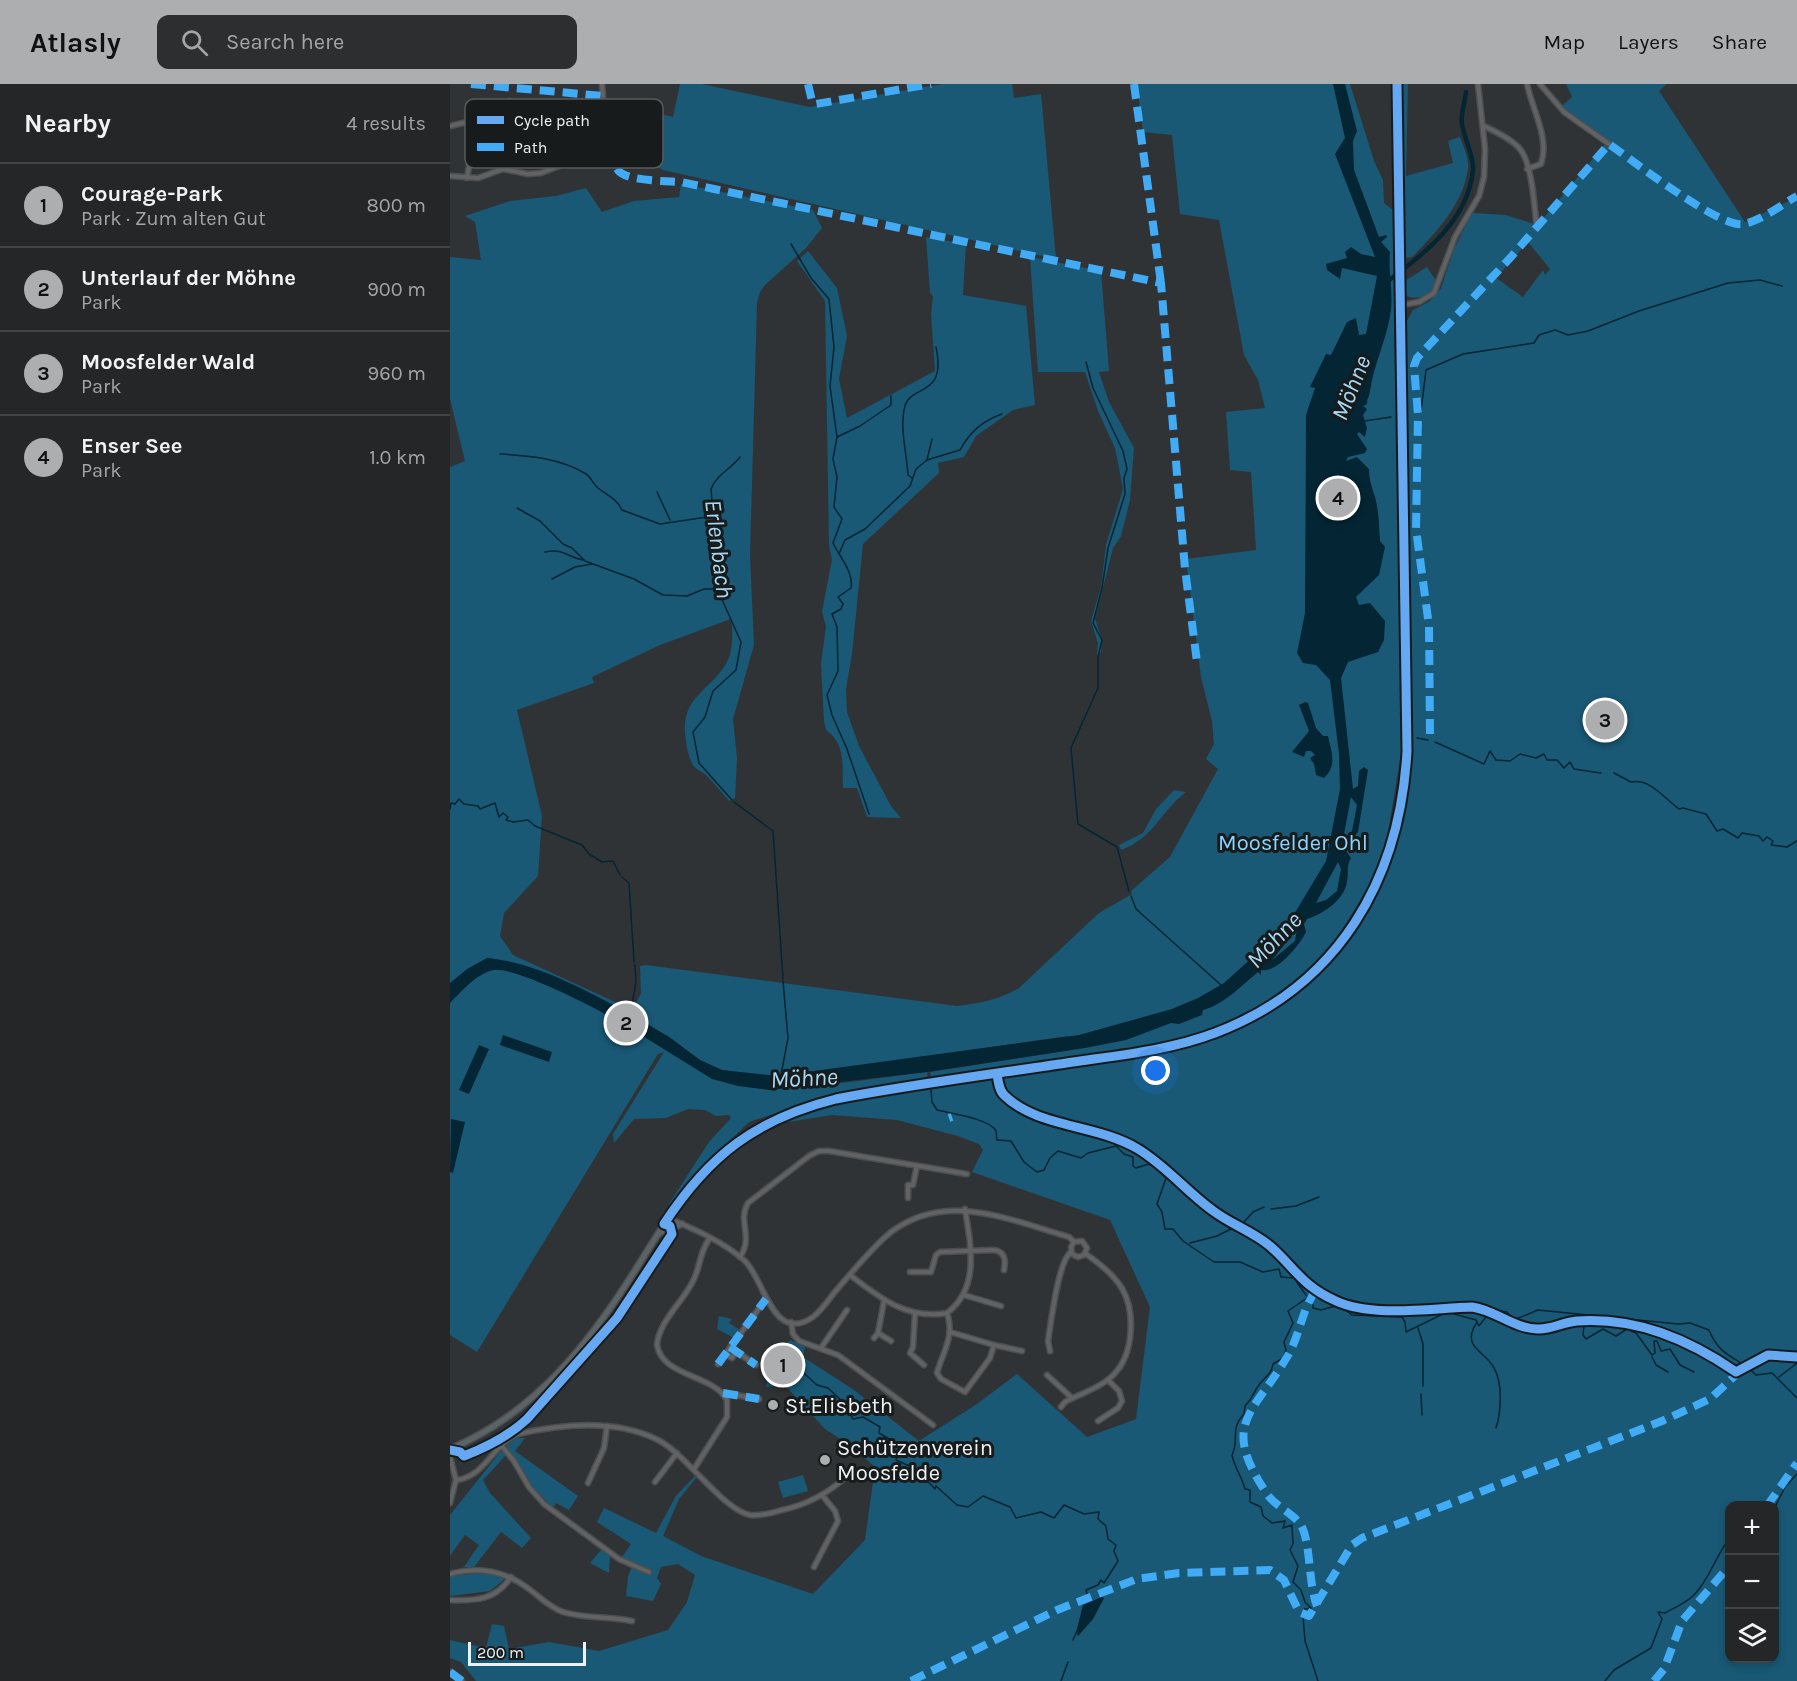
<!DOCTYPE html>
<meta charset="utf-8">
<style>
:root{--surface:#242628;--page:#2c2e30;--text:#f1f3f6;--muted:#a3a5a8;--line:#414345;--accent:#acaeb0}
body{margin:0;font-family:Karla,sans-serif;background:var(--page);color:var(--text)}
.controls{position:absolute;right:18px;bottom:18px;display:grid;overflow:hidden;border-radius:12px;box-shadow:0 3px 9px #0003}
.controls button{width:54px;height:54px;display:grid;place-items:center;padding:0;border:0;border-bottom:2px solid var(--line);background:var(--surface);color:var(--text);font:30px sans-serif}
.scale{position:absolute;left:18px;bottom:15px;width:118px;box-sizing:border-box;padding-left:6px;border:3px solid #eef1f3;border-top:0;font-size:16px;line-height:21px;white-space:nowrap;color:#eef1f3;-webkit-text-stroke:4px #181b1c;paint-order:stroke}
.you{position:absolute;left:706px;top:987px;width:21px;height:21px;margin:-15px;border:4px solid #fff;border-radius:50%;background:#1a73e8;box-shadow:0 0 0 9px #1a73e833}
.badge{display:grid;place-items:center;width:39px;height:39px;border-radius:50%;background:var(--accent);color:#111;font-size:20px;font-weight:700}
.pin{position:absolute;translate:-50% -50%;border:3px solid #fff;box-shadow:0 2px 6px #0006}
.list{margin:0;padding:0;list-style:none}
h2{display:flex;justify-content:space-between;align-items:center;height:78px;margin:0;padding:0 24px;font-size:26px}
h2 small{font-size:20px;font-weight:400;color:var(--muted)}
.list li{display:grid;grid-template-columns:39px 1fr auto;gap:18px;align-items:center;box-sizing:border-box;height:84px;padding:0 24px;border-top:2px solid var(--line)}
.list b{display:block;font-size:22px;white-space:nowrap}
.list p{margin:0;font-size:20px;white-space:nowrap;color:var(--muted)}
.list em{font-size:20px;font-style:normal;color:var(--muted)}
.icon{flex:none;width:33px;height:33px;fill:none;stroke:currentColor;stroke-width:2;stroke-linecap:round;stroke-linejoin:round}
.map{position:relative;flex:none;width:1347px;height:1597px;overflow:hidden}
header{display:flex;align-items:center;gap:36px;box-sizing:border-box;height:84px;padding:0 30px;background:var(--accent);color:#111}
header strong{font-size:28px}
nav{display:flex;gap:33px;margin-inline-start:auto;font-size:21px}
.search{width:420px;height:54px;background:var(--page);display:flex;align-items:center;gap:15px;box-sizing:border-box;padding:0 21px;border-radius:12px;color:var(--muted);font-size:22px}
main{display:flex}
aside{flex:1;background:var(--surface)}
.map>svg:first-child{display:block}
.green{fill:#195976;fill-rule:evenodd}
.water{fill:#042534;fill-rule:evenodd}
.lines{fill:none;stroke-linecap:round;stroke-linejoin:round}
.stream{stroke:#042534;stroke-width:1.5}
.canal{stroke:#042534;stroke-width:4.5}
.street-casing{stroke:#4c4e50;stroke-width:7}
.secondary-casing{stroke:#4c4e50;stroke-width:8}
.street{stroke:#606264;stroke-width:4}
.secondary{stroke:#5c6366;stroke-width:5}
.quiet{stroke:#42abf6;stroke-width:8;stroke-dasharray:15 8;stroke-linecap:butt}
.cycleway-casing{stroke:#181b1c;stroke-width:13}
.cycleway{stroke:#66a8f1;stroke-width:9}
.poi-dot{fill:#acaeb0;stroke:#181b1c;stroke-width:2}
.labels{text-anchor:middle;stroke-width:6;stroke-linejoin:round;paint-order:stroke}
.park-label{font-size:22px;fill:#89d5fe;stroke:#181b1c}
.poi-label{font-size:22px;fill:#eef1f3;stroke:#181b1c;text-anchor:start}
.water-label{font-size:24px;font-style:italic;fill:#a8d9f4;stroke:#181b1c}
.key{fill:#181b1c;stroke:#585b5c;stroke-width:1.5}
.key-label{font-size:16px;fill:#eef1f3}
</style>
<header>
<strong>Atlasly</strong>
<div class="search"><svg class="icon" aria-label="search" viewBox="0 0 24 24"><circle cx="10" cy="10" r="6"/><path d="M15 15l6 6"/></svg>Search here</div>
<nav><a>Map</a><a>Layers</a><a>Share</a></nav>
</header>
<main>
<aside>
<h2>Nearby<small>4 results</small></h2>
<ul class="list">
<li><span class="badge">1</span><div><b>Courage-Park</b><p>Park · Zum alten Gut</p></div><em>800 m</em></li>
<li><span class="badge">2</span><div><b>Unterlauf der Möhne</b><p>Park</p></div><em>900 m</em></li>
<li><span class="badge">3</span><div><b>Moosfelder Wald</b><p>Park</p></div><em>960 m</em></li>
<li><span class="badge">4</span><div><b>Enser See</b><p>Park</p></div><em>1.0 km</em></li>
</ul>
</aside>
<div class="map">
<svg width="1347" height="1597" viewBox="0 0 1347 1597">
<rect width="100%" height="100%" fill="#303335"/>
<g class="green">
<path d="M230,0H252L360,23L492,0H562L564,14L591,10L606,175L213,86L196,76L178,60L187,24L223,33Z"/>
<path d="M687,0H900L924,77L933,96L934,119L944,127L946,233L944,250L952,512L951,670L936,760L921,798L887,855L856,889L823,917L774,943L746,953L706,963L482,996L480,988L621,966L618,952L354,990L304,992L272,986L250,976L219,953L182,931C199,945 232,977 251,985C325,1015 401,997 477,988L478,997L385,1010L299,1038L255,1080L217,1123L259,1058L281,1034L279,1031L266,1032L255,1026L238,1025L216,1034L184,1035L164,1059L163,1050L214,968L208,970L27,1268L0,1251V383L15,377L0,315V173L31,176L25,138L15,132L60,117L106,112L136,104L152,128L184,117L229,113L231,100L363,126L372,144L356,164L315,201L310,208L307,219L300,471L304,561L283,635L287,674L285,714L279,717C272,709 265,700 257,692C253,688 246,686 243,681C238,672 236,660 235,649C232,611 263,606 278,576C283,565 283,547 281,535L210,561L142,593L144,599L67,626L92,732L88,792L54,829L50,852L63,871L178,924L180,929L191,910L190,882L196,881L507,922C528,920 551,915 569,904L649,829L682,810L681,807L720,773L768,685L756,675L764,660L762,637L751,593L736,475L806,466L801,388L780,386L776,328L815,324L808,296L794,271L769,136L730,130L722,51L693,48Z"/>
<path d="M952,0H958L956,92L1003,79L998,57L1010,53C1013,62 1019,73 1018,84C1014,119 986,149 962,173L955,174Z"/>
<path d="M1116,0H1217L1209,7L1295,138L1347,113V1597H26L11,1578L0,1574V1556L36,1564L42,1540L54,1542L59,1565L99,1558L149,1567L218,1546L237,1518L245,1491L228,1480L211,1483L207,1494L211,1500L203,1517L176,1512L178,1493L183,1479L172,1473L181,1460L147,1438L154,1424L206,1449L226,1412L245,1392L246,1394L229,1415L213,1452L251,1472L363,1510L415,1456L425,1383L400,1361L375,1345L332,1298L328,1302L316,1303L323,1272L340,1256L355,1263L353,1273L404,1306L469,1357L527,1320L567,1290L637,1353L686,1335L700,1223L660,1136L522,1088L533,1066L529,1060L508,1052L447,1036L382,1031L332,1039L317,1047L324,1039L385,1018L544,994L549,1009L579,1030L553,1008L550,993L748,955L789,939L834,912L875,876L922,810L937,779L947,746L957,667L952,342L955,241L963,226L980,217L991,204L1004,165L1022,129L1056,131L1084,140L1086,143L1157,58L1111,23L1122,13ZM1078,158L1100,185L1095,191L1093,186L1073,213L1046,194ZM1280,1422H1324V1574H1280ZM652,1513L654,1514L643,1535L628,1552L626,1548L633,1521Z"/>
<path d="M476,153L516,160L513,211L576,222L585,321L563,326L526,352L514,373L488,379L489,389L413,460L402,570L396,605L397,628L409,662L441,722L451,734L417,733L407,704H393C392,681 396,660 376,646L374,637L371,580L376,542L372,528L382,476L379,460L375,217L347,177L358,167L387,204L397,252L389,295L397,334L485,287L481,230L483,212L480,209Z"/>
<path d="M580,173L651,187L659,287L649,288L659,318L684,364L680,416L671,452L663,464L645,535L652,556L651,568L647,572L648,559L641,537L651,503L656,461L673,405L665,364L648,327L635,288H588Z"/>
<path d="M977,183L986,197C984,211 972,216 959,213L956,211L955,197Z"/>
<path d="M724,706L736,708C709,729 705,753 671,766L669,761L693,749L706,725Z"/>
<path d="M269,1232L282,1235L279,1239L290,1246L284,1254L267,1245Z"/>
<path d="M67,1354H75L65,1367L128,1412L119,1426L106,1419L103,1424L78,1398L56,1362Z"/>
<path d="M51,1367L56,1371L33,1396L40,1409L81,1454L72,1464L51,1448L24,1483H14L29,1461L15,1451L0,1472V1431Z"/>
<path d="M353,1391L358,1407L333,1414L328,1398Z"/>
<path d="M152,1465L160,1471L159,1489L140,1479Z"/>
<path d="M25,1490H45L56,1494L40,1507L0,1512V1492Z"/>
</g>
<g class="water">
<path d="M883,0H895L907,47L903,57L904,86L929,153L936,151L937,153L931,158L940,168C938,187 943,207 941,225C938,253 924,279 920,307C919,313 917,315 917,320L913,322L917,325L913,331L917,344L915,353L909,348L907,350L917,365L915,369L898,373L896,377L907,373L919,385C919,396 922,403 925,413C929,427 929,443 930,457L935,463L929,491L906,513L909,521L920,519L935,537L934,556L928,568L898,578L891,594L903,705L908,702L909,687L914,683L918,686L908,748L894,764L901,774C896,782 899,789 897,797C895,816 873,830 857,835L854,840L856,848C849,862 827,889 811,886V891L808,888C791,902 775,920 753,926L752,931L729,940L721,939L676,956L635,964L477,988L319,1006L288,1002L262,995L175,941L180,930L219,953L250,976L272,986L327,992L629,951L722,925L748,914L774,899L825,853L846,827L876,777L890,705L889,670L880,596L866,581L853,579L847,569L855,529L856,331L865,304L860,303L876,270L881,271L897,238L906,234L909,251L916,250L927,192L892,184L890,195L877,186L876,180L897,174L895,168L901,163L911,170L925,173L885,70L895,54ZM901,713L907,721L902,747L897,754L894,750ZM888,778L891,785L887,807L876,816L866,819ZM847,845L845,857L822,876Z"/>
<path d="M855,618L858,619L866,644L873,652H878C881,667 888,681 874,694L866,691L864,680L860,674L865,671L861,667H856L854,673L842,668L859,647L849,621Z"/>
<path d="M37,874C85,878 133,905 175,927L169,938C148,925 66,883 44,886C27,889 11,908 0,919V899L17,885Z"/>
<path d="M53,951L102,968L99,978L50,961Z"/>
<path d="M29,961L39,965L19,1010L9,1006Z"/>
<path d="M1,1035L15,1038L3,1089L0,1088Z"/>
<path d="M652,1513L654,1514L643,1535L628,1552L627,1546L633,1521Z"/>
</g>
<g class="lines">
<g class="stream">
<path d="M341,160L361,194L379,215L384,263L380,302L387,353L383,375L387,393L384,423L392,435L383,459C389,472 404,488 401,504L388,513L393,520L391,525L382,530L387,543L388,587L377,611L382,631L397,665L419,730"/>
<path d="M636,278L643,304L673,367L677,385L674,394L675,410L658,464L652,504L643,539L652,556L648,573V604L621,664L628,740L667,763L679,807"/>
<path d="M971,327L976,286L1013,270L1084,259L1089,251L1105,246L1118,251L1138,247L1189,227L1278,199L1310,196L1332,202"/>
<path d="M915,337L941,333"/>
<path d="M387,353L410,342L441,321V312"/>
<path d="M50,370C79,372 110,374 136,390C141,393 143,400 148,404C157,411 167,415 172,426L210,440L264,432"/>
<path d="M477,376L510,366C520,348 532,337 552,330"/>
<path d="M462,394L458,391C457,370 449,343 455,322C461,300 497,314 486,263"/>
<path d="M207,408L220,436"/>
<path d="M67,424L90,437L113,460L122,464L135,477L184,495L213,511L237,512L254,505H265L269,509"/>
<path d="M95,468C115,464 116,473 133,476"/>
<path d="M389,470L395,456L415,445L460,402L466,385L477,376L482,355"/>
<path d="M102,495L125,483L142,480"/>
<path d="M967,654L978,656"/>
<path d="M985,658L1034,680L1040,667L1046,676L1060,677L1070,670L1086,674L1094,670L1097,676H1107L1114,684L1120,678L1124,685L1151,689"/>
<path d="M1164,689L1181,698C1200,694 1214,714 1229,725L1233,724L1256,730L1267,747L1273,745L1288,754L1292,749L1309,752L1313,757L1317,753L1323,757L1321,761L1337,763L1347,757"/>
<path d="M282,716L249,679L243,648L255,633L263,607L286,586L291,558L270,511L261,405C265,392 282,384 290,373"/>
<path d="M284,718L323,747L333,895"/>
<path d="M0,725L1,719L5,720L9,715L14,720L28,722L30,725L45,719L49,733L53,729L58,733L56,736L63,738L78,736L85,742L132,761L139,770L152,778L163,777L170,791"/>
<path d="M172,793L179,799L184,878"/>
<path d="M681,812L686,825L771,901"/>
<path d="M182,921L186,898L185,881"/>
<path d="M174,935L180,926"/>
<path d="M331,991L338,954L333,897"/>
<path d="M481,1006L482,1018L487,1026C499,1029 541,1035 546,1047C547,1050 546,1053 547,1056L561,1057L574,1078L587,1088L594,1086L600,1074L608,1067L631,1074L638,1069L666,1062L674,1070L683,1073V1082L686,1084L699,1080L712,1087L716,1094L707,1120L712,1128L715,1145H723L733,1157L764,1178H790L813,1188L829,1185L831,1193L844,1194L863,1221V1224L871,1226L889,1221L902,1231L952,1233L955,1238L956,1248L997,1228L1026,1236L1029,1242L1039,1229"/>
<path d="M821,1125L846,1122L869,1113"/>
<path d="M794,1138L803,1128L814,1123"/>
<path d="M740,1159L767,1152L785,1143"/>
<path d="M1044,1226L1057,1228L1064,1236L1088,1226L1228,1240L1240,1239L1259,1246C1270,1274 1287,1272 1306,1291L1322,1289L1347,1314"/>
<path d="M1027,1238C1010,1264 1035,1266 1044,1284C1053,1299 1051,1329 1046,1344"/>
<path d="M1134,1241L1133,1251L1136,1255L1153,1245L1166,1252L1177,1245L1186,1249L1202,1271L1205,1269L1204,1257H1207L1211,1267L1220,1265L1230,1281L1244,1288"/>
<path d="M968,1244L973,1260V1302"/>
<path d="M1202,1273L1206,1281L1218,1288"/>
<path d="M346,1282L367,1301L378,1304L393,1318L403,1335L413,1333L430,1343L429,1349L451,1362L446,1376L466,1385L485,1405L486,1402L507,1421L518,1423L533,1412L560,1423L566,1434L591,1428L604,1434L614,1421L634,1430L649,1428L648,1435L656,1442L658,1455L666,1461L664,1467L668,1477L654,1499L651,1496L648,1501L636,1506L637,1510"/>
<path d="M1329,1293L1347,1279"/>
<path d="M971,1310L972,1331"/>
<path d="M1324,1425L1335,1403L1347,1390"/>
<path d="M853,1531L855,1525L861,1524L855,1518L851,1506L843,1498L848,1482L840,1466L843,1460L842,1441L833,1444L835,1437L822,1439L813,1432L811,1423L800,1418V1406L795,1405C792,1393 785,1385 782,1371C790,1355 779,1346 794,1330L795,1322C804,1313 803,1308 809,1301C815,1292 821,1292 823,1280L833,1274L836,1266L834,1258L843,1239L838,1227L857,1214"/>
<path d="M853,1532L855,1557L868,1597"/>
<path d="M623,1556L627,1547"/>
<path d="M611,1597L618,1578"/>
<path d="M1155,1597L1164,1586L1201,1564L1212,1535L1208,1528L1215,1529C1224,1524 1236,1519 1244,1511C1260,1495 1265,1472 1280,1454"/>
</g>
<path class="canal" d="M934,200C972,171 1018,138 1023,86C1024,71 1014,55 1012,40C1010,31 1015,18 1016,8"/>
<defs>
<g id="street">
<path d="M152,0L153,12"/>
<path d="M1077,0C1082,25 1100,54 1091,80L1077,85"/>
<path d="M1090,0L1114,28L1159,60"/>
<path d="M95,26L106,28L102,47"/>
<path d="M21,38L24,18"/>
<path d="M0,42L17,38L75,47L98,46L107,51L118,71L109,82L91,89L78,90L53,85L28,94L0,92"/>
<path d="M1034,42C1046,48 1062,55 1070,65C1083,81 1084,124 1087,144"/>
<path d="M53,43L59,17"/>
<path d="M119,71L147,45"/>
<path d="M17,94L20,77"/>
<path d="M951,221L969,218L984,209L1005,153L1029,112L1034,93L1035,65L1028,0"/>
<path d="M458,1114V1101H463L467,1082"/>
<path d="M218,1134C244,1145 274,1158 295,1177C314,1195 323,1261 363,1233C371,1227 378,1217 384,1209C400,1190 416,1171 434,1154C490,1104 557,1135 619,1153L624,1158L632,1157L637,1164L634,1171L628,1173L622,1170L621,1163L624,1158"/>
<path d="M290,1173C304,1152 287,1138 298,1119L359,1072L369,1067H379L517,1090"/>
<path d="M460,1188H481L486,1171L490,1168L543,1166C555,1167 556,1176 554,1186"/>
<path d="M400,1191C430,1214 457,1236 497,1229C530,1204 521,1162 515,1125"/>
<path d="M514,1211L551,1222"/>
<path d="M465,1229L463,1263L460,1269L474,1281"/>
<path d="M497,1229C505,1253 493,1267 487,1289L491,1295L515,1308L540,1274L544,1261L500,1248"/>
<path d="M341,1238L343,1250L349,1257L388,1271L483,1341"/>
<path d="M428,1249L441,1257"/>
<path d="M424,1254L428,1249L434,1217"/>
<path d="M544,1261L572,1267"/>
<path d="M280,1263L306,1281"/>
<path d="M371,1264L397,1226"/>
<path d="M600,1267L598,1257C601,1239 608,1177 621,1168"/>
<path d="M276,1270L282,1274L286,1268"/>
<path d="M268,1280L316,1215"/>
<path d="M597,1291L622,1314"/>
<path d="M274,1309L309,1315"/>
<path d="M611,1323L615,1318C629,1310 648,1305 660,1294C673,1283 678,1270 680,1254C685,1212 669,1193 636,1170"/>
<path d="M648,1337L668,1324L672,1317L669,1307L658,1296"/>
<path d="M51,1361L64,1377L79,1403L94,1420L169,1475L199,1488"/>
<path d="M0,1373L6,1396L0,1419"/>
<path d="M244,1385L277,1333V1316C263,1290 212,1293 207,1261C209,1237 233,1218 243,1197C251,1182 249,1168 260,1154"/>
<path d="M6,1396C35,1393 42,1361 68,1350C112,1340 166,1335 208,1356C236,1370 273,1426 300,1431C310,1432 322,1429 332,1426C356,1421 377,1410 396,1393"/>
<path d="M205,1398L227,1369"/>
<path d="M138,1399L154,1364L157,1342"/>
<path d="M364,1483L388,1437L385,1427L372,1411"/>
<path d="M0,1490C28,1482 56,1487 79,1505C90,1513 99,1523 113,1528C136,1535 159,1532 182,1537"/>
<path d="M0,1516C26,1517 46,1516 61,1493"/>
<path d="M0,1588L12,1597"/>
</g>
<g id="secondary">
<path d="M209,1149L232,1140"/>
<path d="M0,1365C84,1330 139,1260 186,1185C215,1138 245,1088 290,1055C319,1034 352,1023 386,1015C464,1000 544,990 623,978C671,971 720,966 765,949C889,902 950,795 957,667L947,0"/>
</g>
</defs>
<use href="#street" class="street-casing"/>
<use href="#secondary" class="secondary-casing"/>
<use href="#street" class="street"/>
<use href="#secondary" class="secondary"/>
<g class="quiet">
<path d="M21,0L153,12C155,28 158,81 171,89C182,97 217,97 231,98L711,199L735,485L747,578"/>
<path d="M358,0L362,17L366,20L481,0"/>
<path d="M684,0L711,199"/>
<path d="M980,650L979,542L966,445L968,331L964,282L967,274L1061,173L1159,60C1182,76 1269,144 1293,140C1311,137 1331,121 1347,112"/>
<path d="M499,1034L502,1033"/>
<path d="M866,1206C851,1227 850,1252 837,1273C802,1332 770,1339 817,1410C826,1423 843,1429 851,1441C861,1459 858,1499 867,1522"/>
<path d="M280,1263L306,1281"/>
<path d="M268,1280L316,1215"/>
<path d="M273,1309L309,1315"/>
<path d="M1317,1422L1347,1379"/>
<path d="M0,1588L12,1597"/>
<path d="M461,1597L607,1526L687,1495L729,1489L820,1486L834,1496L849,1528L859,1532L902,1461L912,1454L1212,1337L1260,1315L1291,1286"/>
<path d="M1204,1597L1214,1585L1232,1537L1280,1481"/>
</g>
<defs>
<g id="cycleway">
<path d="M547,990C548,997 549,1006 554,1011C587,1044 647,1040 688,1065C716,1082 736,1107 762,1126C780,1140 802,1147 820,1162C845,1184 852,1202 886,1217C923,1234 982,1224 1022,1223C1045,1226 1063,1244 1087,1245C1101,1246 1113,1238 1127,1237C1186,1233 1238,1255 1286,1288L1318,1271L1347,1273"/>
<path d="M0,1366L10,1368L14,1372C37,1363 59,1352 77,1335L167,1234L222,1150L220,1142L214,1140C259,1071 306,1035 386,1015C464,1000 544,990 623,978C671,971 720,966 765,949C889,902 950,795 957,667L947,0"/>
</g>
</defs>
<use href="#cycleway" class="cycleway-casing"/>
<use href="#cycleway" class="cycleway"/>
</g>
<g class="poi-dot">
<circle cx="323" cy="1321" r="6"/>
<circle cx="375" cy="1376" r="6"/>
</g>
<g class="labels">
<g class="park-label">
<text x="843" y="766">Moosfelder Ohl</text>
</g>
<g class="poi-label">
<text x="335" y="1329">St.Elisbeth</text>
<text x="387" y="1371">Schützenverein<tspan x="387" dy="25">Moosfelde</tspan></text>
</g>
<g class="water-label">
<text transform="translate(901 304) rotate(-68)" y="8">Möhne</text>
<text transform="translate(269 465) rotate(83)" y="8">Erlenbach</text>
<text transform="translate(824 856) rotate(-46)" y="8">Möhne</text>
<text transform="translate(354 994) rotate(-3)" y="8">Möhne</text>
</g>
</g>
<rect x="15" y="15" width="198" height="69" rx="9" class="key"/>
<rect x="27" y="32" width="27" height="8" fill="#66a8f1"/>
<rect x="27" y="59" width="27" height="8" fill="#42abf6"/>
<g class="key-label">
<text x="64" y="42">Cycle path</text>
<text x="64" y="69">Path</text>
</g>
</svg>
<div class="controls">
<button>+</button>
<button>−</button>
<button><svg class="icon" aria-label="layers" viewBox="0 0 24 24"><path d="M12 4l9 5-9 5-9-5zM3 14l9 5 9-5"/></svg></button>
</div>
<div class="scale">200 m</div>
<div class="you"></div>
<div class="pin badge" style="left:333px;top:1281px">1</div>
<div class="pin badge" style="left:176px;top:939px">2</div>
<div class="pin badge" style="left:1155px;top:636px">3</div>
<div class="pin badge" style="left:888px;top:414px">4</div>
</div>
</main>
